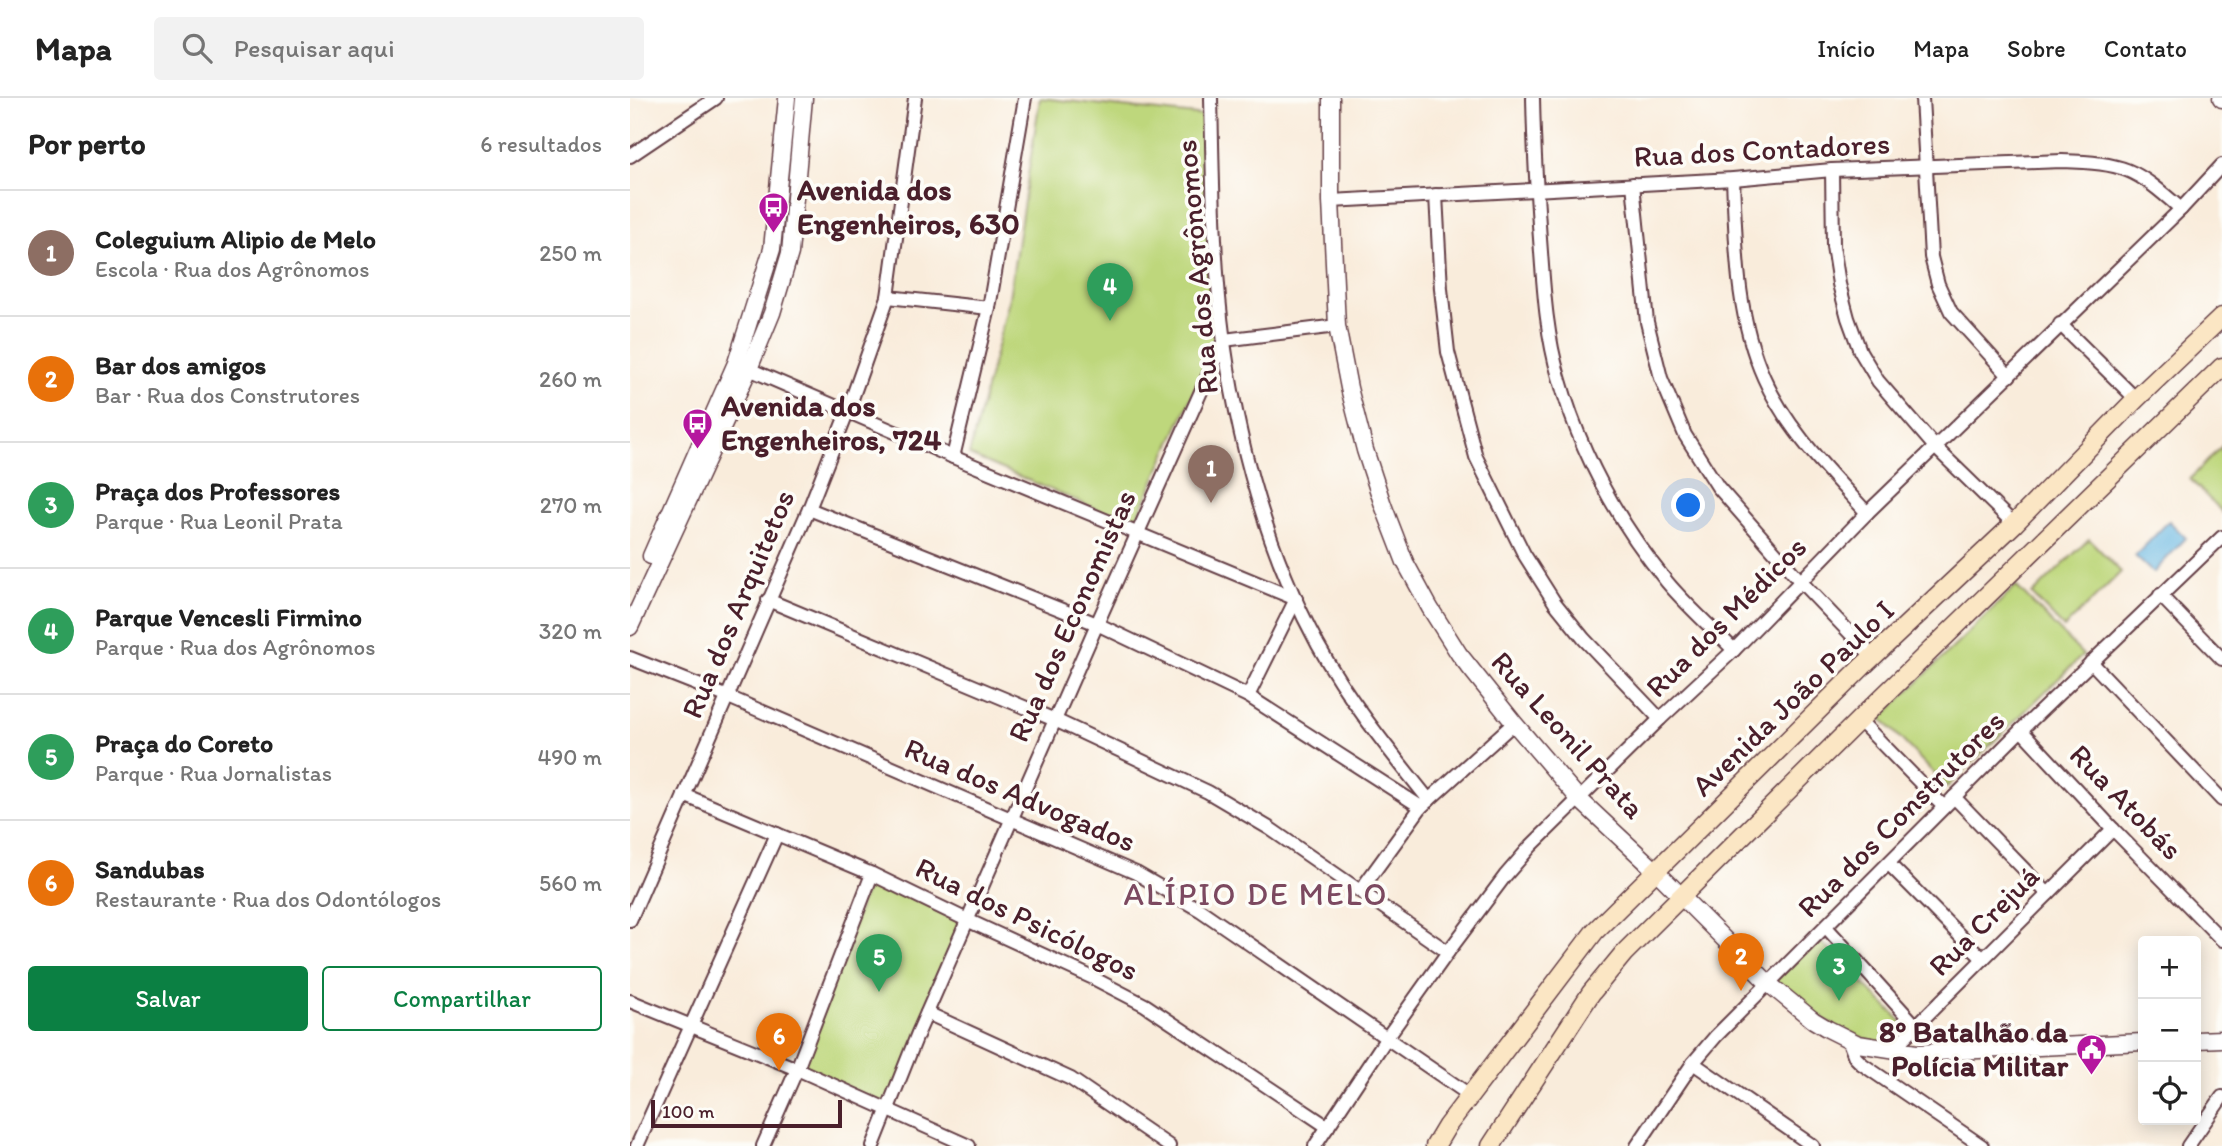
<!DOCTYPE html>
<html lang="pt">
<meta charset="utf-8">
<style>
:root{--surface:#fff;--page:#f2f2f2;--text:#222;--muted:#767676;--line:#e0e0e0;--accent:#0b8043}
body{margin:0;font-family:Itim,sans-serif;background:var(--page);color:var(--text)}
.controls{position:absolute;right:21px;bottom:21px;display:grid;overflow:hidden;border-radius:7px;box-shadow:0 4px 18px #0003}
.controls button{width:63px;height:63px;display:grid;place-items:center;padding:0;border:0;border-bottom:2px solid var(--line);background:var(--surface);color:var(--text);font:35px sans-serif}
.scale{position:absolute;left:21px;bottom:18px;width:191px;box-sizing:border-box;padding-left:7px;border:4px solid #4a1f2b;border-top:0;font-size:19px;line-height:24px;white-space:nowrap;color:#4a1f2b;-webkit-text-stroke:5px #fdfcf7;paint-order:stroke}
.you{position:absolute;left:1059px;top:408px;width:24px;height:24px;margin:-18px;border:5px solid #fff;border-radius:50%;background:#1a73e8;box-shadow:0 0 0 10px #1a73e833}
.badge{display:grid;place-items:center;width:46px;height:46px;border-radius:50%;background:var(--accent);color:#fff;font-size:23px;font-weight:700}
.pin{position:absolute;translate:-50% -58px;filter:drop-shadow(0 2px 4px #0008)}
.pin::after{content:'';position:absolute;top:37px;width:24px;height:21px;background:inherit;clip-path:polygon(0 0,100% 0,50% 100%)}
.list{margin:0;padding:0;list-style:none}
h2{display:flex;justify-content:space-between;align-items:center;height:91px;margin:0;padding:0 28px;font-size:30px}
h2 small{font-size:23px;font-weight:400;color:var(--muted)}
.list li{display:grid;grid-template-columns:46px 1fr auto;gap:21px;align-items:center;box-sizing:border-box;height:126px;padding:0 28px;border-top:2px solid var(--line)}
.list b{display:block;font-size:26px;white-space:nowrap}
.list p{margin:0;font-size:23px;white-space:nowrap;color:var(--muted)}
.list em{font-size:23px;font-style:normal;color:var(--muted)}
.actions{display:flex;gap:14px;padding:21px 28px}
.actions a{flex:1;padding:16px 0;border:2px solid var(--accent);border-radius:7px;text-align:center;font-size:24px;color:var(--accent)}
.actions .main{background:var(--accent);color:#fff}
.icon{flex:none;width:38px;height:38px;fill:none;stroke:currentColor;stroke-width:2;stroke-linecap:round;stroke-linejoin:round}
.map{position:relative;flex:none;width:1592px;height:1048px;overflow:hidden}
header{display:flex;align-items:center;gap:42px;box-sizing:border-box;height:98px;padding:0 35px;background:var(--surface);border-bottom:2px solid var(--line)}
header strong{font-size:33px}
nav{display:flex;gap:38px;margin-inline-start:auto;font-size:24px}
.search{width:490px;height:63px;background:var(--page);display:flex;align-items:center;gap:18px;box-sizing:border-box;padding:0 24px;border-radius:7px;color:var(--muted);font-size:26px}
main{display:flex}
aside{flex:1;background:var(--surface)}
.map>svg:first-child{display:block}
.green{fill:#bed77c;stroke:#847b54;stroke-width:2}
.water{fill:#68b7e2;stroke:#596b86;stroke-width:2}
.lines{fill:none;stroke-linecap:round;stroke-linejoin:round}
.minor-casing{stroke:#643e45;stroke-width:16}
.tertiary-casing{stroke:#643e45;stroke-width:19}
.secondary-casing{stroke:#643e45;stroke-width:21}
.minor{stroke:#fff;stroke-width:12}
.tertiary{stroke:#fff;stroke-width:16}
.secondary{stroke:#fbe6c4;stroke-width:18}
.labels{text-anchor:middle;stroke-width:7;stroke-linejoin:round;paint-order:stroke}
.street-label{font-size:30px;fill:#4a1f2b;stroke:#fdfcf7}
.poi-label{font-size:30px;font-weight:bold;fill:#4a1f2b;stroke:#fdfcf7;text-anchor:start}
.neighbourhood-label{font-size:32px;letter-spacing:2px;fill:#7c4960;stroke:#fdfcf7}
</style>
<header>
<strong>Mapa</strong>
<div class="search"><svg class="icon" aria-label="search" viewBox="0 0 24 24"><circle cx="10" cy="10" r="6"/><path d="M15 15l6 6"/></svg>Pesquisar aqui</div>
<nav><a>Início</a><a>Mapa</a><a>Sobre</a><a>Contato</a></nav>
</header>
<main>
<aside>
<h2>Por perto<small>6 resultados</small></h2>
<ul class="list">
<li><span class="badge" style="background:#8d6e63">1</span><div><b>Coleguium Alipio de Melo</b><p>Escola · Rua dos Agrônomos</p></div><em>250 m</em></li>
<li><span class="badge" style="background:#e8710a">2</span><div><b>Bar dos amigos</b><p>Bar · Rua dos Construtores</p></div><em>260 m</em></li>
<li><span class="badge" style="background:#2e9e5b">3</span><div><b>Praça dos Professores</b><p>Parque · Rua Leonil Prata</p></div><em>270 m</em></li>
<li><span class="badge" style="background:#2e9e5b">4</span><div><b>Parque Vencesli Firmino</b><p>Parque · Rua dos Agrônomos</p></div><em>320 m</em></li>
<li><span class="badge" style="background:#2e9e5b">5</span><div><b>Praça do Coreto</b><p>Parque · Rua Jornalistas</p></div><em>490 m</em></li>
<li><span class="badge" style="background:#e8710a">6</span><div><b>Sandubas</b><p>Restaurante · Rua dos Odontólogos</p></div><em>560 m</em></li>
</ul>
<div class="actions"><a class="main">Salvar</a><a>Compartilhar</a></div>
</aside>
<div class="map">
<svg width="1592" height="1048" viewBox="0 0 1592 1048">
<rect width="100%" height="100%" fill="#fdfcf7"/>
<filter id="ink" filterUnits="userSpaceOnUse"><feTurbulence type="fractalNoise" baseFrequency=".0143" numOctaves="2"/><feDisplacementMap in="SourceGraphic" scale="14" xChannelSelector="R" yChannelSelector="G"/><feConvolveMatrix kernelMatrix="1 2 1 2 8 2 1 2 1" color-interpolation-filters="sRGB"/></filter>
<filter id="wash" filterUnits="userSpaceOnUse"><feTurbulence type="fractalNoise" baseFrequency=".00686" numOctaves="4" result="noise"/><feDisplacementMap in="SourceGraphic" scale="28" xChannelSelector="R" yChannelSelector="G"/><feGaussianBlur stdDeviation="1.57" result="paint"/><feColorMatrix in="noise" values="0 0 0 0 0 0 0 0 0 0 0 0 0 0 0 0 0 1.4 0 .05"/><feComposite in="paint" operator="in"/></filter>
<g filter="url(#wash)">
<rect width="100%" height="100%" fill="#f9ecdb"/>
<g class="green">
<path d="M410,0L575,18L588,240L504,427L339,357L378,206Z"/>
<path d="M1592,348V414L1560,381Z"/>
<path d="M1459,441L1491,474L1434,530L1402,497Z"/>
<path d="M1386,488L1453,557L1317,689L1251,620Z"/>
<path d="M242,776L336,818L258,1012L167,971Z"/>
<path d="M1183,836L1272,924L1250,947L1204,928L1137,882Z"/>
</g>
<path class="water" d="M1539,423L1556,440L1523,475L1505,458Z"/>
</g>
<g filter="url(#ink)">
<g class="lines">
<defs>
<g id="minor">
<path d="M581,0C583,81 583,163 594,244C609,349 637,453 688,547C719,603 759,652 799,702"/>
<path d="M903,0C904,51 907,102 911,154C914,196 917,239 929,279C950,354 988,424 1037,484C1057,508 1082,530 1104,552"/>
<path d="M1292,0L1301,159L1308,186L1321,214L1379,278"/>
<path d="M0,58L86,0"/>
<path d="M1202,72L1203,148L1209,186L1218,220L1230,253L1248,283L1305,349L1384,426"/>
<path d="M1103,81C1106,149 1106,218 1134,280C1157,332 1200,374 1237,415"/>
<path d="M1003,86L1017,224L1031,280L1055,337L1088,389L1171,484L1243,559"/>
<path d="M806,97L811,191L818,254L846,359L894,456L925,505L954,541L1030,621"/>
<path d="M701,103L1103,81L1202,72L1432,63C1494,65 1505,70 1551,111"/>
<path d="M258,199L359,210"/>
<path d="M1430,226L1506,301"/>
<path d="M594,242L707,228"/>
<path d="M112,268L323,359L666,501"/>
<path d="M323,359L359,210L395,0"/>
<path d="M179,411L467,526L618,598L791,709"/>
<path d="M1530,497L1592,561"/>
<path d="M138,502L425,622L578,694L639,730L818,854"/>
<path d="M0,560L96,598L506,775L570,812L841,998"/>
<path d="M1461,564L1592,702"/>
<path d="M618,598L666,501"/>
<path d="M1229,622L1314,709"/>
<path d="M1391,632L1483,731L1592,842"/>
<path d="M54,697L242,776L337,822L461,879L515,907L698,1029"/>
<path d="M1324,699L1418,796"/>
<path d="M1259,766L1353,861"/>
<path d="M730,793L791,709L884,625"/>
<path d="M0,822L179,411L218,312L258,199L285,0"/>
<path d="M1196,829L1286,928"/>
<path d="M0,903L167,971L339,1048"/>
<path d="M297,915L441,981L539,1048"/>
<path d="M1218,941L1225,959L1232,966L1352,1048"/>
<path d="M1262,952L1483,731"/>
<path d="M1063,965L1183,1048"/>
<path d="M7,1048L147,736"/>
<path d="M133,1048L167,971L242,776"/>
<path d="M243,1048L288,935L467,526L594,242"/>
<path d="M685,1048L756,941L818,854L875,778L901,748L1030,621L1104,552L1237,415L1551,111L1592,67"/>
<path d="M1007,1048L1063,965L1086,938L1391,632L1592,439"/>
<path d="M1558,1048L1592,999"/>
</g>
<g id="tertiary">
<path d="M701,0V103L707,228L719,290L735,352L753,407L775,464L800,510L829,556L884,625L949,701L1026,773L1139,886L1183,922L1198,931L1228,946L1286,955L1513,944"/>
<path d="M1591,0L1592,1"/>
<path d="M21,458L106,265L142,151L157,0"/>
<path d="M0,529L119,271L142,215L160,155L174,0"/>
<path d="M1566,942L1592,941"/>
</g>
<g id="secondary">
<path d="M805,1048L817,1028L965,833L1233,568L1384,426L1506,301L1592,219"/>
<path d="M861,1048L961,895L994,855L1229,622L1592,269"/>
</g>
</defs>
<use href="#minor" class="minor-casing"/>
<use href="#tertiary" class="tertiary-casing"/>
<use href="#secondary" class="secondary-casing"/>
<use href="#minor" class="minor"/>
<use href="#tertiary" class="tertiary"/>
<use href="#secondary" class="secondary"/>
</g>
</g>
<defs>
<symbol id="bus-pin" viewBox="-11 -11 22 30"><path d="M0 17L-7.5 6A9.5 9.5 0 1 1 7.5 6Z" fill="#b5179e" stroke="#fdfcf7"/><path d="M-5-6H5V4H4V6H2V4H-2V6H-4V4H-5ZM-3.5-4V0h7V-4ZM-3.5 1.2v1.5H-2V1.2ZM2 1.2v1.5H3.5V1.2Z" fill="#fff"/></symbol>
<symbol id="civic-pin" viewBox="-11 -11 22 30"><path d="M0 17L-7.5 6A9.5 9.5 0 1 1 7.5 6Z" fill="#b5179e" stroke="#fdfcf7"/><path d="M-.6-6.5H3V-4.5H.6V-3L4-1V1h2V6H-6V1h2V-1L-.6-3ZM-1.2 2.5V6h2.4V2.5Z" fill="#fff"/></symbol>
</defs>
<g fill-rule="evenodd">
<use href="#bus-pin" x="126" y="92" width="35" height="47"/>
<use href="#bus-pin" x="50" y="308" width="35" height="47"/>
<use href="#civic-pin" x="1444" y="934" width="35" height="47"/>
</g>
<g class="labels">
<g class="street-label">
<text transform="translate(1132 52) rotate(-3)" y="10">Rua dos Contadores</text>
<text transform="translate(567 169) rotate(-95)" y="10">Rua dos Agrônomos</text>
<text transform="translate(108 506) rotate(-67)" y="10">Rua dos Arquitetos</text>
<text transform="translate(442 518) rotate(-66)" y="10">Rua dos Economistas</text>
<text transform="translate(1096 519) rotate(-45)" y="10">Rua dos Médicos</text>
<text transform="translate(1163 600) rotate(-44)" y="10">Avenida João Paulo I</text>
<text transform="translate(938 637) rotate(48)" y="10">Rua Leonil Prata</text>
<text transform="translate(390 697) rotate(23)" y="10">Rua dos Advogados</text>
<text transform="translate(1496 704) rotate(46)" y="10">Rua Atobás</text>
<text transform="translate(1271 716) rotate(-45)" y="10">Rua dos Construtores</text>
<text transform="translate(397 821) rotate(26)" y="10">Rua dos Psicólogos</text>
<text transform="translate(1354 823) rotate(-45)" y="10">Rua Crejuá</text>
</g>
<g class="poi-label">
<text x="167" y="102">Avenida dos<tspan x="167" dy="34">Engenheiros, 630</tspan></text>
<text x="91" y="318">Avenida dos<tspan x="91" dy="34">Engenheiros, 724</tspan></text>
<text x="1438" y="944" text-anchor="end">8º Batalhão da<tspan x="1438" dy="34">Polícia Militar</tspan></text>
</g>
<g class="neighbourhood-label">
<text x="626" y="807">ALÍPIO DE MELO</text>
</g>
</g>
</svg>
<div class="controls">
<button>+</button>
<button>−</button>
<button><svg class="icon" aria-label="locate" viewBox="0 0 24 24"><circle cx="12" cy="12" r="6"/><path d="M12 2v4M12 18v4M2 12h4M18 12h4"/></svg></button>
</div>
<div class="scale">100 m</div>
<div class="you"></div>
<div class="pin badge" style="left:581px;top:405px;background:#8d6e63">1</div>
<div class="pin badge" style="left:1111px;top:893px;background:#e8710a">2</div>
<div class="pin badge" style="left:1209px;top:903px;background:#2e9e5b">3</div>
<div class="pin badge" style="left:480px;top:223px;background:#2e9e5b">4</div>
<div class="pin badge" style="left:249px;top:894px;background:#2e9e5b">5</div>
<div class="pin badge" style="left:149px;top:973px;background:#e8710a">6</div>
</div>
</main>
